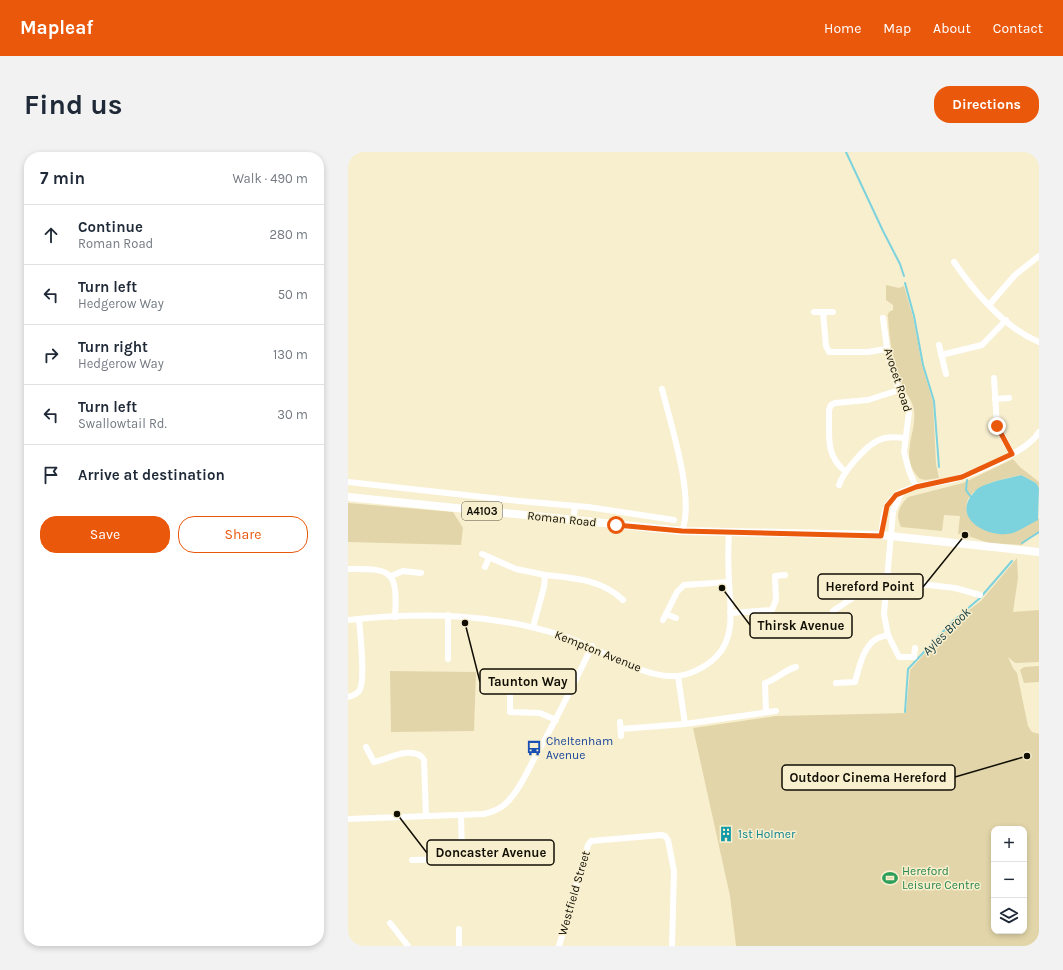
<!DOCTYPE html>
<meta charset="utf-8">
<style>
:root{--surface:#fff;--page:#f2f2f3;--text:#1f2937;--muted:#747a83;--line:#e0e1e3;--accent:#ea580c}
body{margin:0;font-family:Karla,sans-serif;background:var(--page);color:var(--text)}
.controls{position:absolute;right:12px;bottom:12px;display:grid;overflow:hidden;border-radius:8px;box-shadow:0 2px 6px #0003}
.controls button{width:36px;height:36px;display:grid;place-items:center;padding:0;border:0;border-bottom:1px solid var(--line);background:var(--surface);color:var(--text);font:20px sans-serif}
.stop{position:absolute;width:12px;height:12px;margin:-9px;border:3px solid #ea580c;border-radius:50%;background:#fff}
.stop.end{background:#ea580c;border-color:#fff;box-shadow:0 1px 4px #0008}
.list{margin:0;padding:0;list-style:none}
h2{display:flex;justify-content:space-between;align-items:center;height:52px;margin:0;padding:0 16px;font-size:17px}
h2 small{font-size:13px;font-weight:400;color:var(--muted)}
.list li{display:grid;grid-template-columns:26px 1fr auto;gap:12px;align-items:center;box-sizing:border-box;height:60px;padding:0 16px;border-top:1px solid var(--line)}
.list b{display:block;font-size:15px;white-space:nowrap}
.list p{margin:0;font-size:13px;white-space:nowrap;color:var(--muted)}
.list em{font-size:13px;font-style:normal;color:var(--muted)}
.actions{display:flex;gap:8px;padding:12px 16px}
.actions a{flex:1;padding:9px 0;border:1px solid var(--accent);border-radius:16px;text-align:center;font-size:14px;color:var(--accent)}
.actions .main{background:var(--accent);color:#fff}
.icon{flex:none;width:22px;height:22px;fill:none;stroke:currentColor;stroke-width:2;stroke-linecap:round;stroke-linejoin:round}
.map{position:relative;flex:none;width:691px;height:794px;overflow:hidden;border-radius:16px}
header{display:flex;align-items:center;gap:24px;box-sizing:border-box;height:56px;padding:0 20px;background:var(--accent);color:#fff}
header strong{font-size:19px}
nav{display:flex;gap:22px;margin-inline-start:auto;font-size:14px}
.intro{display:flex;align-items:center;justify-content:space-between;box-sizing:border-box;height:96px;padding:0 24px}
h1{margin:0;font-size:28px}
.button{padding:10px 18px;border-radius:16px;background:var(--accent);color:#fff;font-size:14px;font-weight:700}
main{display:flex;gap:24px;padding:0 24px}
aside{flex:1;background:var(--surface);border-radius:16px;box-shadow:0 2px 6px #0003}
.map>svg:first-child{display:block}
.green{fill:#e2d5a9;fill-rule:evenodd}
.water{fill:#7cd2dd}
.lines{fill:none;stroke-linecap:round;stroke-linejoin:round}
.stream{stroke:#7cd2dd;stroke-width:2}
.minor{stroke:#fff;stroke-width:6}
.major{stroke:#fff;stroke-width:8}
.route{stroke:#ea580c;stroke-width:5}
.labels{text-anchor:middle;stroke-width:3;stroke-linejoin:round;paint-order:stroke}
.shield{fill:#f8efcf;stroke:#565241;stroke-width:1}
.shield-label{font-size:11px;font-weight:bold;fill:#110e04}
.street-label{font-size:12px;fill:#110e04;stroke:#f8efcf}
.transit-label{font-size:12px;fill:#164399;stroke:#f8efcf;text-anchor:start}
.culture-label{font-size:12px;fill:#0d838f;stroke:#f8efcf;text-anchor:start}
.leisure-label{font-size:12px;fill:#27864d;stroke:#f8efcf;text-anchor:start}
.water-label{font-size:13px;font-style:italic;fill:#0d373c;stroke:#f8efcf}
.leader{fill:none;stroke:#110e04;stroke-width:1.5}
.callout-dot{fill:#110e04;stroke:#f8efcf;stroke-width:1.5}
.callout{fill:#f8efcf;stroke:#110e04;stroke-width:1.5}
.callout-label{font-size:13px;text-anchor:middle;font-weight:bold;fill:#110e04}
</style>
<header>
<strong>Mapleaf</strong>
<nav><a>Home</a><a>Map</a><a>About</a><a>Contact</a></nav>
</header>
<div class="intro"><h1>Find us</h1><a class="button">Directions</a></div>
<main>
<aside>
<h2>7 min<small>Walk · 490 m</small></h2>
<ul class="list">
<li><svg class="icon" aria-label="ahead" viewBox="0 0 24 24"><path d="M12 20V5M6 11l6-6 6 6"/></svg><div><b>Continue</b><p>Roman Road</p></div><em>280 m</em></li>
<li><svg class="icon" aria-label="left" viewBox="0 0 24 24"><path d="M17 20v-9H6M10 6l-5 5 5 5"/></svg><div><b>Turn left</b><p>Hedgerow Way</p></div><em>50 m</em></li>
<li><svg class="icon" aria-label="right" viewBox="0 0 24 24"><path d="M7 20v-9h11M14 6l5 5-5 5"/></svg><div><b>Turn right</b><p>Hedgerow Way</p></div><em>130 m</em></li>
<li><svg class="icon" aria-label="left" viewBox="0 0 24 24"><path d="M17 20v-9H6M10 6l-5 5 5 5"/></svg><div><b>Turn left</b><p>Swallowtail Rd.</p></div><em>30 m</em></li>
<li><svg class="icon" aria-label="arrive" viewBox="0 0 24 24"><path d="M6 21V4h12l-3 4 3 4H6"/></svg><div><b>Arrive at destination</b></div></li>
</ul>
<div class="actions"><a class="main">Save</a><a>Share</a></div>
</aside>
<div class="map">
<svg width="691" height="794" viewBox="0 0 691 794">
<rect width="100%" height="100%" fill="#f8efcf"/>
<g class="green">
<path d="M538,133L551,136L556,134L565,165L574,213L585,250L588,312L591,326L578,328L572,327C550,305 569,282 566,259C565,248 557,241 553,231C545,209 541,188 540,164H539L541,160L545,158V153L538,148Z"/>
<path d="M665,307L672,315L691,330V336L688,331L673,323C656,327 626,331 619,350C618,353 619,359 619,362L665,381L691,366V379L674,393L641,391L620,384V382H610L612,364L596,363L594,379L553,375C547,363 551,354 560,345L615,331Z"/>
<path d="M0,351L105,360L115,376L113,393L0,390Z"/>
<path d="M669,406L670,426L665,460L691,458V510L667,511L660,505L665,516L669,521L680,574L684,580L691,582V794H388L382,744L345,576L428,564L558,561L562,518L605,470L633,449ZM646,677H676V779H646Z"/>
<path d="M691,514V530L676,531L672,518L676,515Z"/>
<path d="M42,519L128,520L126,579L43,580Z"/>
</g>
<path class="water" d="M673,323L688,331L691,336L690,368C682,372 673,378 665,381C644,387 605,369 623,344C625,342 627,339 629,337C642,329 659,327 673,323Z"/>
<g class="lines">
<g class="stream">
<path d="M498,0L535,79L552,112L556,124"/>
<path d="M557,131L566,164L575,213L586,249L591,315"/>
<path d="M619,328L618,338L623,345"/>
<path d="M674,391L691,380"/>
<path d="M557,560L560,517L605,469L632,446L664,409"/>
</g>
<g class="minor">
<path d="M606,110C626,139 657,176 691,190"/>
<path d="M641,153L667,123L691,104"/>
<path d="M466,160H485"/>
<path d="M475,160L478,194L481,200H520L538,197"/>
<path d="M535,166L540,204L549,233L558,250L561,260L556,300L561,319L568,335"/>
<path d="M591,193L598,222"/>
<path d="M593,203L634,193L658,168"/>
<path d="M646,226L649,274L664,302"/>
<path d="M314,237C323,273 347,346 334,379"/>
<path d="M647,247L661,246"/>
<path d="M498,320C476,303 482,282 481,258L483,253L487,251L520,248L551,238"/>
<path d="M0,330L171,349L240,355L326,368"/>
<path d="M491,333C495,320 517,295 529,289C538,284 548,285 557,286"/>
<path d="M553,342L545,359L536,462L540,483L551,505H566L567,496"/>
<path d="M225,369L227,354"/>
<path d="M533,383C535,372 535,357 543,348C556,332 585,333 603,328C624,323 681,299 691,280"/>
<path d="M134,402L168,417L197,423L196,435L185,475"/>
<path d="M137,415L141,406"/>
<path d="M0,417C44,416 50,419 47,465"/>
<path d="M197,423C225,426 253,427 275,448"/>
<path d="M43,424L55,419L73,421"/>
<path d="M538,428L607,436L632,443"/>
<path d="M485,459L509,443L516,440H537"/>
<path d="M382,461L424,458L428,448L427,424L437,423"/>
<path d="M318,462L328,466"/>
<path d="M0,468C74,460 147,461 218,485C249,495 291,524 323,524C339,525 357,516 369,504C388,484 382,454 381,429C380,413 380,397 381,380"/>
<path d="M315,468L329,440L336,433L381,430"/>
<path d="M100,507V463"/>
<path d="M330,524L337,572"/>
<path d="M162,525V560L192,561L208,568"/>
<path d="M488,531L507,530C511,516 515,495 528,487C531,485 537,484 540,483"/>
<path d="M0,545C4,544 8,543 11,539C18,530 12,480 11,467"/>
<path d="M418,560L417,531C430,527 434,519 448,515"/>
<path d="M272,570L273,584"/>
<path d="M273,577L337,572L428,559"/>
<path d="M18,595L26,610C41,607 59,595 73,604L76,608L78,664"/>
<path d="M113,663L114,703"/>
<path d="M0,667L136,662C144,660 150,658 156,653C169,642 178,622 186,607C207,570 226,532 244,494"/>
<path d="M64,708L103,707L114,703L119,706L160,705"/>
<path d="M42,771L60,794"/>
<path d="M111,794V777"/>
<path d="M211,794L240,693L243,689L313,683L317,684L320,688L326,719L324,794"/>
</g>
<path class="major" d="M0,345L334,379L533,383L691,400"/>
</g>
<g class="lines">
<path class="route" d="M268,373L334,379L533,384L539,354L548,343L568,335L614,325L664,302L649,274"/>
</g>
<defs>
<symbol id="bus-bare" viewBox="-9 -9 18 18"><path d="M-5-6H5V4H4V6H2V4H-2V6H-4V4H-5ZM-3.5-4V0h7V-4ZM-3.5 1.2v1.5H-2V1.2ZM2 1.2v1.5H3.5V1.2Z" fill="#1a4fb4" stroke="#f8efcf" stroke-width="2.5" paint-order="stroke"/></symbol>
<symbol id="building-bare" viewBox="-9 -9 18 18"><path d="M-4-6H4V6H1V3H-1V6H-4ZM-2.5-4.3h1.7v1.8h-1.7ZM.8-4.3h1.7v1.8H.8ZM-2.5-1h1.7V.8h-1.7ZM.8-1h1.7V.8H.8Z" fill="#0f9aa8" stroke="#f8efcf" stroke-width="2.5" paint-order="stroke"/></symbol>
<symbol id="stadium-bare" viewBox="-9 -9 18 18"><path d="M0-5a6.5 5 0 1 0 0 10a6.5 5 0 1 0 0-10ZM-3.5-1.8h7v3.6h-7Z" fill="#2e9e5b" stroke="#f8efcf" stroke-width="2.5" paint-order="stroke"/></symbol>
</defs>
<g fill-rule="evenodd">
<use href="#bus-bare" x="175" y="585" width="22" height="22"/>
<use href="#building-bare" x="367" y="671" width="22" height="22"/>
<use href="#stadium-bare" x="531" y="715" width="22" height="22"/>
</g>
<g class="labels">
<rect class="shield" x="114" y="350" width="40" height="18" rx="3"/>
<g class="shield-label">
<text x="134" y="363">A4103</text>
</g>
<g class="street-label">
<text transform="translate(550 228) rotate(72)" y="4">Avocet Road</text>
<text transform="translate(214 367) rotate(6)" y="4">Roman Road</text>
<text transform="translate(250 499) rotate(22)" y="4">Kempton Avenue</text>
<text transform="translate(226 741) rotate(-74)" y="4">Westfield Street</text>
</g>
<g class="transit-label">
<text x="198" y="593">Cheltenham<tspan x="198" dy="14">Avenue</tspan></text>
</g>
<g class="culture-label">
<text x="390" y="686">1st Holmer</text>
</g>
<g class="leisure-label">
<text x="554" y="723">Hereford<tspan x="554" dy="14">Leisure Centre</tspan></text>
</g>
<g class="water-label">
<text transform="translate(598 479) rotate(-45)" y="5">Ayles Brook</text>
</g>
</g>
<path class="leader" d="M617 383L575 435M374 436L402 473M117 471L132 530M679 604L607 625M49 662L79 701"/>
<g class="callout-dot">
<circle cx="617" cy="383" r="4"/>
<circle cx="374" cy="436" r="4"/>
<circle cx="117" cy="471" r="4"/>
<circle cx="679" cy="604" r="4"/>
<circle cx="49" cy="662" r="4"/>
</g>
<g class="callout">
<rect x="470" y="422" width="105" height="25" rx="4"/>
<rect x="402" y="461" width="102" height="25" rx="4"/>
<rect x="132" y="517" width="96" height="25" rx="4"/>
<rect x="434" y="613" width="173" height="25" rx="4"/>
<rect x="79" y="688" width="127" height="25" rx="4"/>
</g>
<g class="callout-label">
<text x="522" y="439">Hereford Point</text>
<text x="453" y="478">Thirsk Avenue</text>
<text x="180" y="534">Taunton Way</text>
<text x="520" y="630">Outdoor Cinema Hereford</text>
<text x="143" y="705">Doncaster Avenue</text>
</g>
</svg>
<div class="controls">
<button>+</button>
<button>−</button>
<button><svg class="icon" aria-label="layers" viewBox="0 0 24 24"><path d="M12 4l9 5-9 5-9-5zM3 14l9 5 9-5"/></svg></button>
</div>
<div class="stop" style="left:268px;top:373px"></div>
<div class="stop end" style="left:649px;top:274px"></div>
</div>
</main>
